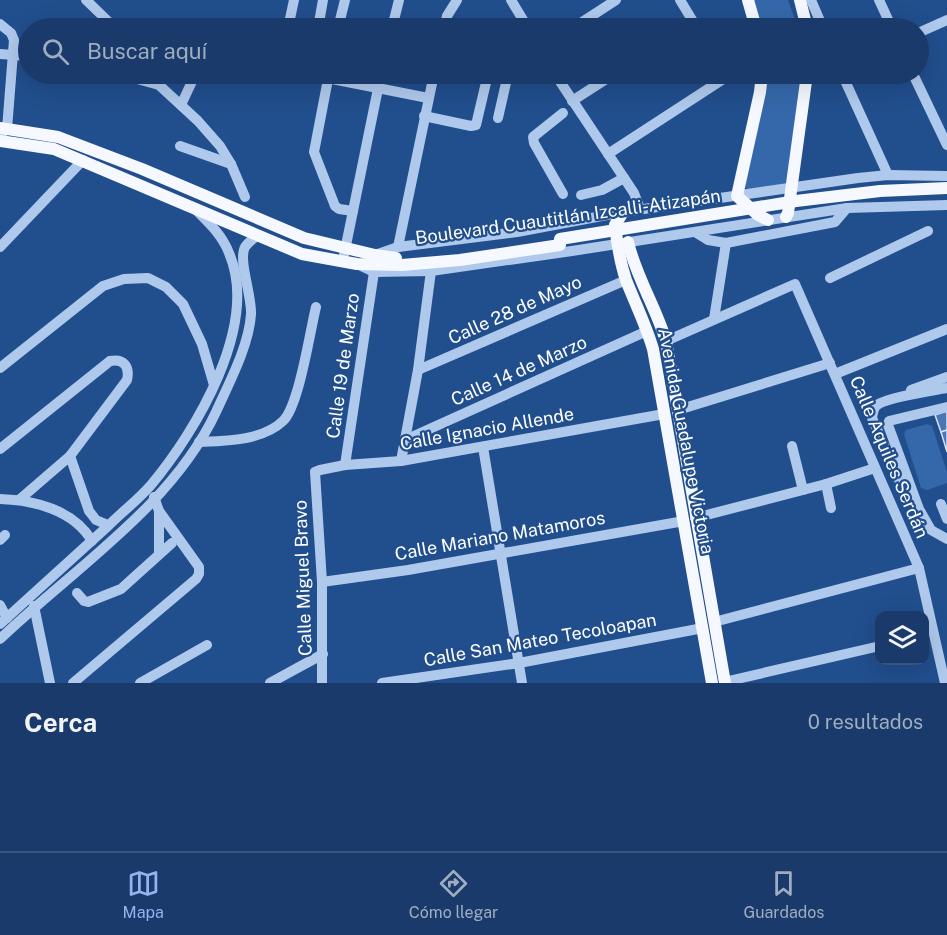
<!DOCTYPE html>
<html lang="es">
<meta charset="utf-8">
<style>
:root{--surface:#193a6a;--page:#264572;--text:#f1f3f6;--muted:#9fadc1;--line:#37547e;--accent:#95b2f1}
body{margin:0;font-family:"Public Sans",sans-serif;background:var(--page);color:var(--text)}
.controls{position:absolute;right:18px;bottom:18px;display:grid;overflow:hidden;border-radius:12px;box-shadow:0 6px 24px #0002}
.controls button{width:54px;height:54px;display:grid;place-items:center;padding:0;border:0;border-bottom:2px solid var(--line);background:var(--surface);color:var(--text);font:30px sans-serif}
.list{margin:0;padding:0;list-style:none}
h2{display:flex;justify-content:space-between;align-items:center;height:78px;margin:0;padding:0 24px;font-size:26px}
h2 small{font-size:20px;font-weight:400;color:var(--muted)}
.icon{flex:none;width:33px;height:33px;fill:none;stroke:currentColor;stroke-width:2;stroke-linecap:round;stroke-linejoin:round}
.map{position:relative;flex:none;width:947px;height:683px;overflow:hidden}
.search{position:absolute;background:var(--surface);box-shadow:0 6px 24px #0002;left:18px;right:18px;top:18px;height:66px;display:flex;align-items:center;gap:15px;box-sizing:border-box;padding:0 21px;border-radius:33px;color:var(--muted);font-size:22px}
.sheet{height:168px;background:var(--surface)}
nav{display:flex;justify-content:space-around;align-items:center;box-sizing:border-box;height:84px;border-top:2px solid var(--line);background:var(--surface);font-size:16px;color:var(--muted)}
nav a{display:grid;justify-items:center;gap:3px}
nav .on{color:var(--accent)}
.map>svg:first-child{display:block}
.green{fill:#3568aa}
.building{fill:#4a77b4;stroke:#d4e4f9;stroke-width:1.5}
.lines{fill:none;stroke-linecap:round;stroke-linejoin:round}
.minor{stroke:#afc9ec;stroke-width:10}
.major{stroke:#f5f8ff;stroke-width:12}
.major-bridge{stroke:#f5f8ff;stroke-width:12}
.labels{text-anchor:middle;stroke-width:4.5;stroke-linejoin:round;paint-order:stroke}
.street-label{font-size:18px;fill:#fff;stroke:#214e8d}
</style>
<div class="map">
<svg width="947" height="683" viewBox="0 0 947 683">
<rect width="100%" height="100%" fill="#214e8d"/>
<g class="green">
<path d="M753,0H788L798,28H759Z"/>
<path d="M763,74H800V79L787,185L751,190L746,188L744,184Z"/>
<path d="M927,424L932,426L947,472V483L927,490L921,488L904,434L906,430Z"/>
</g>
<g class="building">
<path d="M947,411V430L941,432L935,415Z"/>
<path d="M947,430V452L941,432Z"/>
</g>
<g class="lines">
<g class="minor">
<path d="M86,0L115,28"/>
<path d="M511,0L528,28"/>
<path d="M680,0L697,28"/>
<path d="M811,0L823,28"/>
<path d="M879,0L892,28"/>
<path d="M0,24L11,33L14,40L7,129L2,133"/>
<path d="M241,27L246,28"/>
<path d="M288,28L294,0"/>
<path d="M318,28L323,0"/>
<path d="M338,28L345,0"/>
<path d="M392,28L399,0"/>
<path d="M444,28L447,16L457,0"/>
<path d="M504,28L507,26"/>
<path d="M573,28L616,0"/>
<path d="M683,28L693,22"/>
<path d="M918,33L947,20"/>
<path d="M0,54L28,56"/>
<path d="M119,74L159,85L198,121L220,146L231,164L245,197"/>
<path d="M155,74L159,85"/>
<path d="M307,74L428,98"/>
<path d="M329,74L314,152L335,206L339,209L353,211"/>
<path d="M555,74L634,193L640,209"/>
<path d="M842,74L888,175"/>
<path d="M913,74L947,145"/>
<path d="M572,101L614,74"/>
<path d="M181,105L195,75"/>
<path d="M563,113L533,137L534,143L563,194"/>
<path d="M424,116L471,126L476,125L488,74"/>
<path d="M498,118L508,74"/>
<path d="M180,146L231,164"/>
<path d="M608,154L731,74"/>
<path d="M581,195L602,190L624,178"/>
<path d="M695,232L708,240L726,243L835,222L847,208"/>
<path d="M0,247L83,160"/>
<path d="M398,247L434,74"/>
<path d="M344,255L381,74"/>
<path d="M375,255L398,247L517,232L623,212L858,178L888,175L947,176"/>
<path d="M357,264L374,272L431,271L572,251L847,208L947,205"/>
<path d="M830,278L928,231"/>
<path d="M714,319L726,243"/>
<path d="M666,341L795,284L919,568L945,683"/>
<path d="M0,368L103,286L124,279L148,278L166,287L183,304L202,344L214,385"/>
<path d="M418,370L626,280"/>
<path d="M835,374L947,329"/>
<path d="M911,390L947,377"/>
<path d="M947,407L889,421L888,425L919,509L931,530L947,539"/>
<path d="M678,410L830,363"/>
<path d="M405,440L647,331"/>
<path d="M199,442C225,441 262,441 283,421C299,406 310,331 316,307"/>
<path d="M792,446L803,490"/>
<path d="M483,447L522,683"/>
<path d="M0,449L110,361C124,358 130,367 127,380L70,456L19,500"/>
<path d="M70,456L89,511L96,520L108,525"/>
<path d="M401,461L418,370L431,271"/>
<path d="M345,465L374,272"/>
<path d="M826,484L831,508"/>
<path d="M910,493L900,482L872,418C873,414 873,408 877,405C887,397 932,391 947,388"/>
<path d="M0,499C34,500 74,510 92,541"/>
<path d="M941,504L947,519"/>
<path d="M159,511V554"/>
<path d="M695,518L826,484L875,468"/>
<path d="M0,540L5,535"/>
<path d="M322,582L408,570L684,521"/>
<path d="M77,593L84,601L88,602L121,589L172,543"/>
<path d="M0,605L7,618"/>
<path d="M34,606L50,683"/>
<path d="M714,622L919,568"/>
<path d="M0,624C36,591 72,559 108,526C122,512 138,500 151,485C196,431 260,325 229,253C222,235 209,223 196,210"/>
<path d="M0,639C73,569 172,506 216,412C229,383 249,346 251,314C252,296 238,260 245,247C249,241 254,238 259,235"/>
<path d="M724,682L880,646"/>
<path d="M73,683L196,579L199,574V567L159,511L154,497"/>
<path d="M140,683L207,645"/>
<path d="M270,683L323,654"/>
<path d="M322,683V582L315,472L320,470L345,465L401,461L664,414"/>
<path d="M382,683L519,663L703,628"/>
</g>
<g class="major">
<path d="M748,0L756,28"/>
<path d="M800,0L807,28"/>
<path d="M762,74L760,92L737,196L758,215L768,220"/>
<path d="M0,128L58,137L142,169L304,238L375,255L396,258"/>
<path d="M0,141L54,149L302,254L357,264L402,265L460,260L560,245"/>
<path d="M796,201L880,191L947,188"/>
<path d="M623,212L615,225C617,243 620,262 626,280C635,303 646,325 653,349L712,683"/>
<path d="M786,217L788,213L807,74"/>
<path d="M628,242C636,277 656,307 666,341L725,683"/>
</g>
<path class="major-bridge" d="M560,239L796,201"/>
</g>
<g class="labels">
<g class="street-label">
<text transform="translate(568 217) rotate(-8)" y="6">Boulevard Cuautitlán Izcalli-Atizapán</text>
<text transform="translate(515 310) rotate(-24)" y="6">Calle 28 de Mayo</text>
<text transform="translate(343 366) rotate(-82)" y="6">Calle 19 de Marzo</text>
<text transform="translate(519 371) rotate(-24)" y="6">Calle 14 de Marzo</text>
<text transform="translate(487 429) rotate(-10)" y="6">Calle Ignacio Allende</text>
<text transform="translate(686 441) rotate(79)" y="6">Avenida Guadalupe Victoria</text>
<text transform="translate(889 457) rotate(67)" y="6">Calle Aquiles Serdán</text>
<text transform="translate(500 536) rotate(-10)" y="6">Calle Mariano Matamoros</text>
<text transform="translate(303 578) rotate(-92)" y="6">Calle Miguel Bravo</text>
<text transform="translate(540 640) rotate(-10)" y="6">Calle San Mateo Tecoloapan</text>
</g>
</g>
</svg>
<div class="controls">
<button><svg class="icon" aria-label="layers" viewBox="0 0 24 24"><path d="M12 4l9 5-9 5-9-5zM3 14l9 5 9-5"/></svg></button>
</div>
<div class="search"><svg class="icon" aria-label="search" viewBox="0 0 24 24"><circle cx="10" cy="10" r="6"/><path d="M15 15l6 6"/></svg>Buscar aquí</div>
</div>
<section class="sheet">
<h2>Cerca<small>0 resultados</small></h2>
<ul class="list">
</ul>
</section>
<nav>
<a class="on"><svg class="icon" aria-label="map" viewBox="0 0 24 24"><path d="M3 6l6-2 6 2 6-2v14l-6 2-6-2-6 2zM9 4v14M15 6v14"/></svg>Mapa</a>
<a><svg class="icon" aria-label="directions" viewBox="0 0 24 24"><path d="M12 3l9 9-9 9-9-9zM9 14v-3h6M13 9l2 2-2 2"/></svg>Cómo llegar</a>
<a><svg class="icon" aria-label="saved" viewBox="0 0 24 24"><path d="M7 4h10v16l-5-4-5 4z"/></svg>Guardados</a>
</nav>
